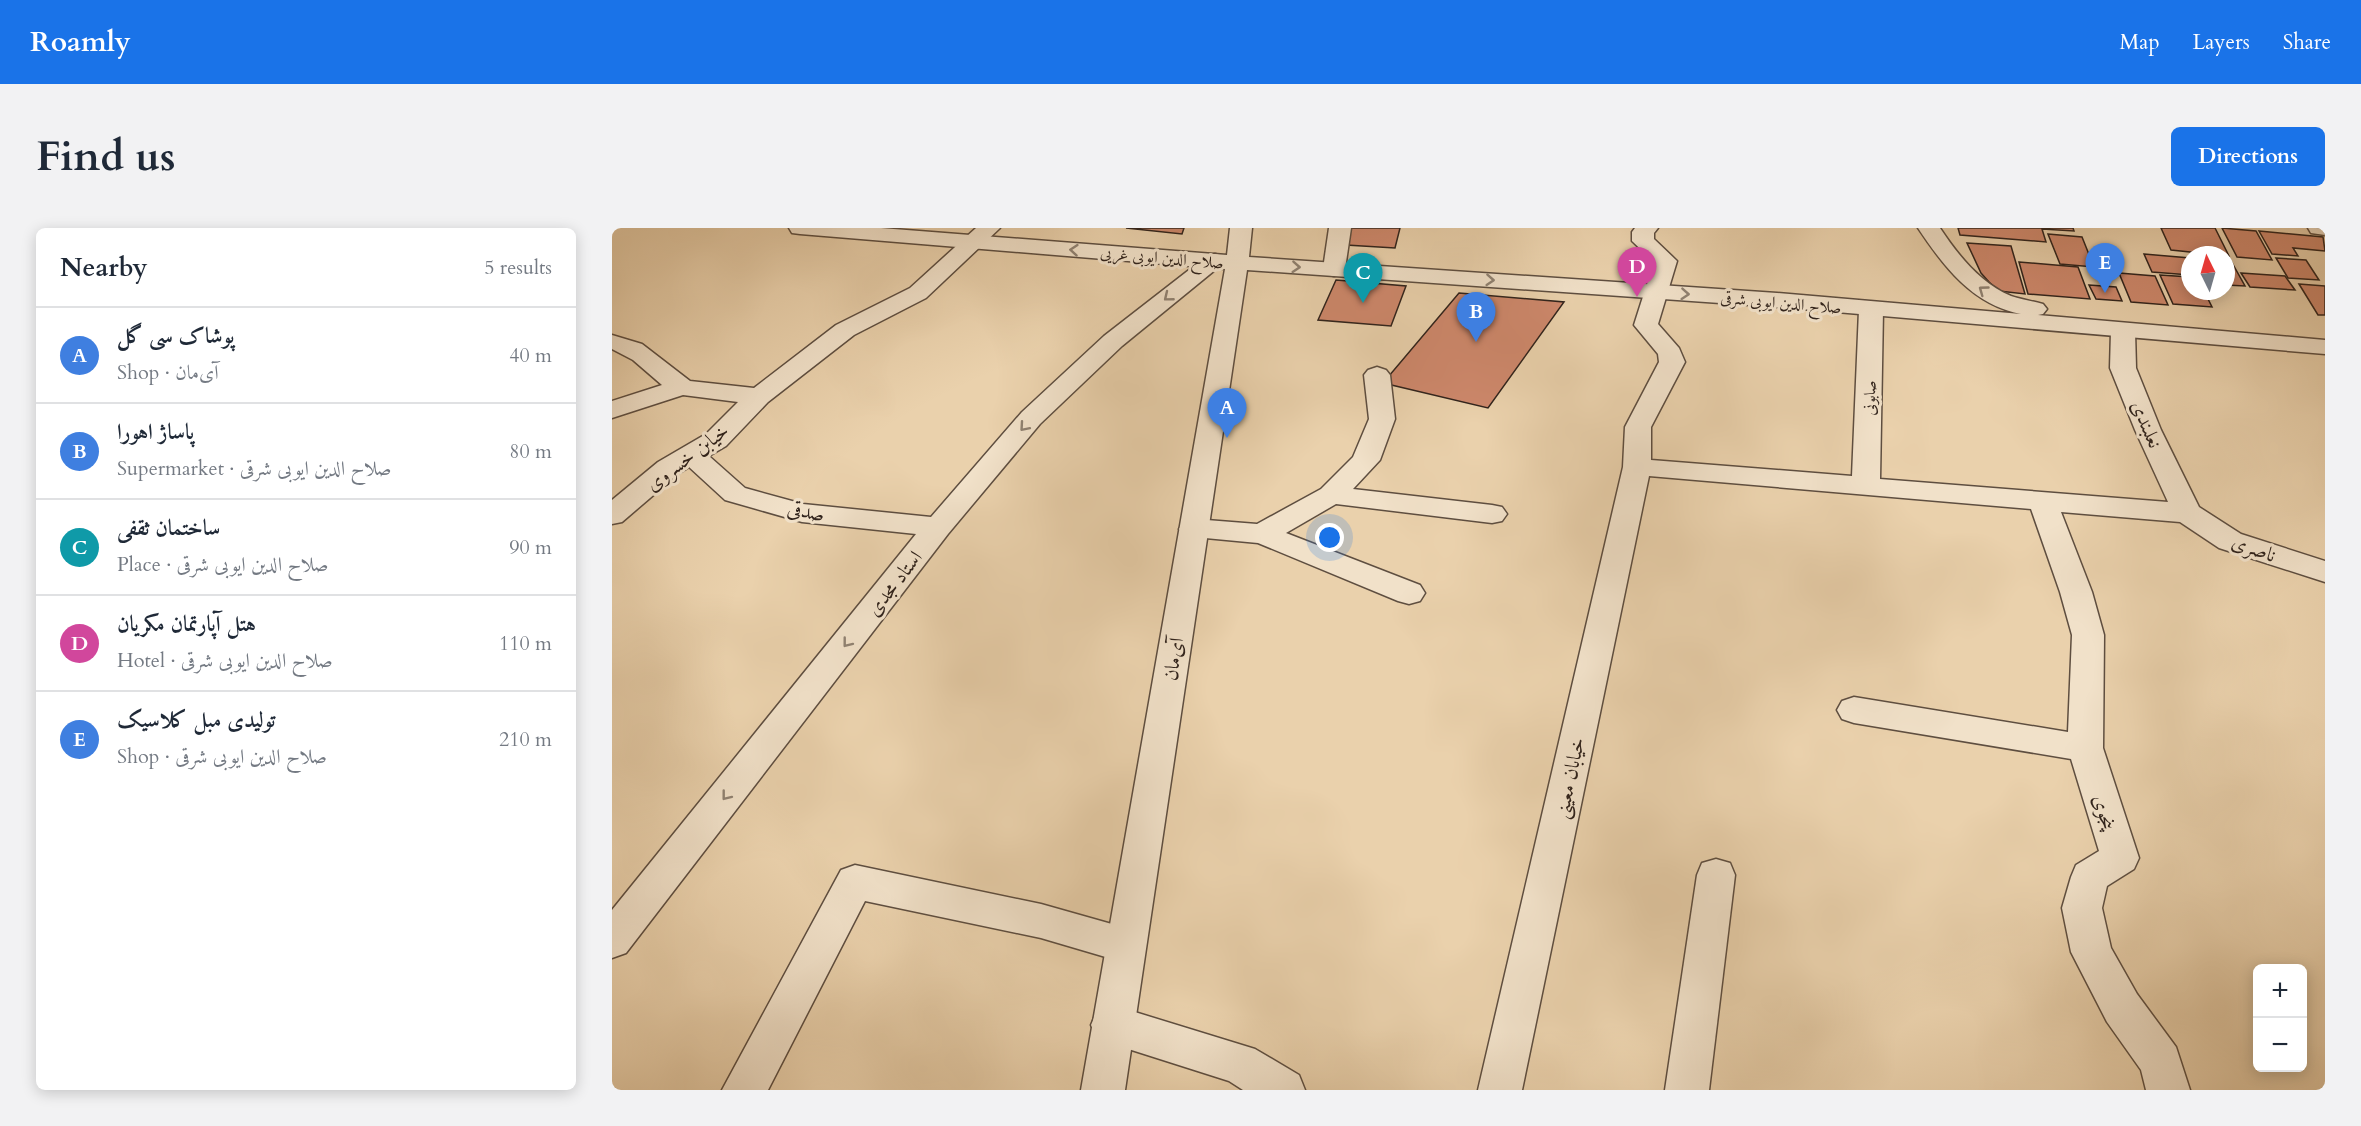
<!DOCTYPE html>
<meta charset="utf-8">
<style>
:root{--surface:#fff;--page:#f2f2f3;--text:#1f2937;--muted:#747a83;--line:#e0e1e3;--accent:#1a73e8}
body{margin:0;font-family:Cardo,Amiri,serif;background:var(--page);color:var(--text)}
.controls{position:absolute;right:18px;bottom:18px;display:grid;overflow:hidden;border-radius:9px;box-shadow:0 3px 15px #0003}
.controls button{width:54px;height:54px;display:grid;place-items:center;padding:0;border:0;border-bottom:2px solid var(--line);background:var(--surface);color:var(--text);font:30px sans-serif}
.compass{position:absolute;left:1569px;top:18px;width:54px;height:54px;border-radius:50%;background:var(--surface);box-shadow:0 3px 15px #0003;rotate:355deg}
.you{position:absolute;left:718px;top:310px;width:21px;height:21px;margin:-15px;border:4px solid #fff;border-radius:50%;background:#1a73e8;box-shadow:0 0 0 9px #1a73e833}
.badge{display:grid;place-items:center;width:39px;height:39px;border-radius:50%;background:var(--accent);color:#fff;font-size:20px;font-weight:700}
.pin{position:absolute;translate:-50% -50px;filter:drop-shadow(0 2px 3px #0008)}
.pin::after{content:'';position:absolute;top:32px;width:21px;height:18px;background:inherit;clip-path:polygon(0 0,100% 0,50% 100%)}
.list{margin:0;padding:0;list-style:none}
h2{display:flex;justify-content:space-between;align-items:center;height:78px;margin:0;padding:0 24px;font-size:26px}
h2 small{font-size:20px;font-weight:400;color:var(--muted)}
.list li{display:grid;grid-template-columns:39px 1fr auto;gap:18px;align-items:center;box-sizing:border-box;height:96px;padding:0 24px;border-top:2px solid var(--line)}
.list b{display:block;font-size:22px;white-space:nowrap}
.list p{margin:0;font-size:20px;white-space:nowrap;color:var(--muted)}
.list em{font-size:20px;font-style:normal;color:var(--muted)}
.map{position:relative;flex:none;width:1713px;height:862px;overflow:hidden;border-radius:9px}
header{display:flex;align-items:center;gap:36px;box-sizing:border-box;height:84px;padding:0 30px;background:var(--accent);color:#fff}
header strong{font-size:28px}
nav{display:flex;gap:33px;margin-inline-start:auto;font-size:21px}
.intro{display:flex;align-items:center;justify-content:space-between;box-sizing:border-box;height:144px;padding:0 36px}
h1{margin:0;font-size:42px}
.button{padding:15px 27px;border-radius:9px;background:var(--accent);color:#fff;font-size:21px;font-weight:700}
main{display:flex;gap:36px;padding:0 36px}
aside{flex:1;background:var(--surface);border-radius:9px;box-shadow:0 3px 15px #0003}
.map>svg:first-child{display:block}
.building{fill:#ce886c;stroke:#30231c;stroke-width:1.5}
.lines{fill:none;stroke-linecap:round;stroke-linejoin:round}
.minor-casing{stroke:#5e4e40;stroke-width:3}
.tertiary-casing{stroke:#5e4e40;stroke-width:3}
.minor{fill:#f1e1c9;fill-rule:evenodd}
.tertiary{fill:#f1e1c9;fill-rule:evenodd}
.oneway{stroke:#908272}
.labels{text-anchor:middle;stroke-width:6;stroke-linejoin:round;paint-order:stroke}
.far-street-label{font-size:16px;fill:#30231c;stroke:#f1e1c9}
.street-label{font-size:20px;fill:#30231c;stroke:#f1e1c9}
</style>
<header>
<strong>Roamly</strong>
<nav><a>Map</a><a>Layers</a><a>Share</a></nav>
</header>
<div class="intro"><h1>Find us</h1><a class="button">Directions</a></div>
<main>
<aside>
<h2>Nearby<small>5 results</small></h2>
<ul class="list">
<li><span class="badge" style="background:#3f7fe0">A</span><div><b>پوشاک سی گل</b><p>Shop · آی‌مان</p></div><em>40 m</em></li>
<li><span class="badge" style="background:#3f7fe0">B</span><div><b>پاساژ اهورا</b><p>Supermarket · صلاح الدین ایوبی شرقی</p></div><em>80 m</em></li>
<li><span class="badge" style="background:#0f9aa8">C</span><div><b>ساختمان ثقفی</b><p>Place · صلاح الدین ایوبی شرقی</p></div><em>90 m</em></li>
<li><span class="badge" style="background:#d1479c">D</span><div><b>هتل آپارتمان مکریان</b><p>Hotel · صلاح الدین ایوبی شرقی</p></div><em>110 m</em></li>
<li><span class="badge" style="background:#3f7fe0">E</span><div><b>تولیدی مبل کلاسیک</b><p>Shop · صلاح الدین ایوبی شرقی</p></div><em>210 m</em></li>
</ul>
</aside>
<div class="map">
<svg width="1713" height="862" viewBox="0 0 1713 862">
<rect width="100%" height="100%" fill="#ead1ac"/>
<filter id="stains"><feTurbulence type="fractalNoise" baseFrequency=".00333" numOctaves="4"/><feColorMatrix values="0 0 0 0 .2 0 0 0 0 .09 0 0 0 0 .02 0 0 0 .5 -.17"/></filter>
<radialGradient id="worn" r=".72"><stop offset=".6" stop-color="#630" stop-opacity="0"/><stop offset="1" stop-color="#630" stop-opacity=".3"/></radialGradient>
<g class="building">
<path d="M514,0H572L570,6Z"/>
<path d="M733,0H788L783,20L734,17Z"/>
<path d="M1346,0H1461L1462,3L1430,1L1434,14L1348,7Z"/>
<path d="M1549,0H1603L1617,28L1559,22Z"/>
<path d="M1610,0L1644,3L1660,32L1625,29Z"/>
<path d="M1647,3L1711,9L1713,23L1681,20L1686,28L1660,26Z"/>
<path d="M1436,6L1470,9L1482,39L1448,36Z"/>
<path d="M1355,15L1399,18L1413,66L1387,63L1377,54L1369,45Z"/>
<path d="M1532,26L1578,30V47L1540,44Z"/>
<path d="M1664,30L1694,32L1707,52L1676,50Z"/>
<path d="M1614,32L1619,33L1633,58L1614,57Z"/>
<path d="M1407,34L1466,39L1478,71L1416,66Z"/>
<path d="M1507,45L1543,48L1556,77L1519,74Z"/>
<path d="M1629,45L1673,48L1683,62L1638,59Z"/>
<path d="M1548,47L1578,49V63H1592L1600,79L1561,76Z"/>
<path d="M724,52L794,58L779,98L706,92Z"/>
<path d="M1687,56L1713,58V87H1706Z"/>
<path d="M1477,57L1504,59L1510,73L1484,71Z"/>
<path d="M847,65L952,74L876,180L771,155Z"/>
</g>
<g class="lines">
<defs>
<g id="minor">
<path d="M364,0H388L314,70L242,107L156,174L114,218L97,228L133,260L191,276L319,289L410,184L492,108L595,28L603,26L611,28L614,33L510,118L428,196L336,306L14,725L0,730V682L304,306L190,294L113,272L77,239L66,246L10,294L0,296V272L46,234L94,206L126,174L71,167L0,190V173L50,157L21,132L0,121V107L30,116L78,153L142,160L224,97L298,60Z"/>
<path d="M717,0H739L733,41L730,46L722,48L714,46L711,41Z"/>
<path d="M1023,0H1046L1042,5V11L1065,33L1046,96L1067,120L1073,134L1039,199V232L1240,248L1247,82L1251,77L1259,75L1267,77L1271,82L1268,251L1556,274L1523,202L1498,140L1499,103L1502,98L1511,96L1520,98L1523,103L1524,140L1549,202L1587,279L1629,306L1713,333V354L1607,320L1568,294L1449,284L1480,364L1492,407L1491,520L1527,630L1522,641L1495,658L1490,680L1499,720L1525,766L1564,819L1578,862H1534L1529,842L1495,794L1459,724L1450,680L1459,649L1464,637L1487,623L1459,531L1242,495L1230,491L1225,482L1230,473L1242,469L1456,504L1460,407L1448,364L1419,281L1037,248L910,862H866L1011,239L1013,199L1047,134L1046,126L1022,97L1042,34L1020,13V4Z"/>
<path d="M1696,0H1713V7L1699,5Z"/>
<path d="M765,139L774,142L778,147L783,191L768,232L741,261L880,277L890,279L895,286L890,293L880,295L724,276L674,305L808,357L813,365L808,373L797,376L786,373L646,315L572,308L567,301L572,294L582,291L645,296L709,261L741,229L757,191L752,147L756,142Z"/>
<path d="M1104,631L1118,635L1123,647L1097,862H1053L1085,647L1090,635Z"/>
<path d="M243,637L429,676L528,704L534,717L528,730L514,735L429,710L253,673L156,862H110L229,642Z"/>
<path d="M500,777L643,821L687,847L693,862H631L617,853L485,811L479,797L485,783Z"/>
</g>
<path id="tertiary" d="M177,0H269L615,27L618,0H640L637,29L1165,65L1409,86C1361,77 1332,39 1306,0H1328C1346,27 1368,55 1399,68C1410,72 1421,73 1431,76L1435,81L1431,86L1426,87L1713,112V126L1165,79L635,42L513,862H469L613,41L188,6L180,5Z"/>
</defs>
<use href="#minor" class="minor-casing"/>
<use href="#tertiary" class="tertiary-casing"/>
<use href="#minor" class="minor"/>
<use href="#tertiary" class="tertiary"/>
</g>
<defs><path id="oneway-chevron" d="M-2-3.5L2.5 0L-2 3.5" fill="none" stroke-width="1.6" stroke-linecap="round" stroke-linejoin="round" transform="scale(1.5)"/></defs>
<g class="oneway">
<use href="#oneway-chevron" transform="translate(462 22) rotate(-175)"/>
<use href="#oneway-chevron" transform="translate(684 39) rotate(4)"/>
<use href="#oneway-chevron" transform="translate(878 52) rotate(4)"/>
<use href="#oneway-chevron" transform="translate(1371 62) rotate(-144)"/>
<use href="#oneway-chevron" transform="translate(1073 66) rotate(4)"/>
<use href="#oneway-chevron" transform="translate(556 69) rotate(141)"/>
<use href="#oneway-chevron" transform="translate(412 199) rotate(131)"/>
<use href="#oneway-chevron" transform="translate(235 415) rotate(128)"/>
<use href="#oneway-chevron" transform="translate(114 568) rotate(128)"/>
</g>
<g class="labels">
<g class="far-street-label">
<text transform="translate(550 29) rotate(5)" y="6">صلاح الدین ایوبی غریی</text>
<text transform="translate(1169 74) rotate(5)" y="6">صلاح الدین ایوبی شرقی</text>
<text transform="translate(1257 170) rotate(-88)" y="6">صابونی</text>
</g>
<g class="street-label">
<text transform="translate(1535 196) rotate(67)" y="7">نعلبندی</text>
<text transform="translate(75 229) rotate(-37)" y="7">خیابن خسروی</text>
<text transform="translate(194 283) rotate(10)" y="7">صدقی</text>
<text transform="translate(1642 320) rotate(20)" y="7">ناصری</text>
<text transform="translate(282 355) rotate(-52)" y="7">استاد مجدی</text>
<text transform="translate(561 431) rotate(-81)" y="7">آی‌مان</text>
<text transform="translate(957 550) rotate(-78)" y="7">خیابان معینی</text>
<text transform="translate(1493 584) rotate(73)" y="7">پنجوی</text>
</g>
</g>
<rect width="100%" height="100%" filter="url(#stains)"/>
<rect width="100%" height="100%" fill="url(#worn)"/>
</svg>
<div class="controls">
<button>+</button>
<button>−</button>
</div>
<svg class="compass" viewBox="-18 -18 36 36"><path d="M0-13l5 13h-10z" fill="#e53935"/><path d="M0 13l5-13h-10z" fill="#747a83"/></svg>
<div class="you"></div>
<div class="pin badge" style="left:615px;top:210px;background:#3f7fe0">A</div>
<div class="pin badge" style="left:864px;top:114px;background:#3f7fe0">B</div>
<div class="pin badge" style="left:751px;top:75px;background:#0f9aa8">C</div>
<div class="pin badge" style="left:1025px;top:69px;background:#d1479c">D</div>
<div class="pin badge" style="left:1493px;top:65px;background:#3f7fe0">E</div>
</div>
</main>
